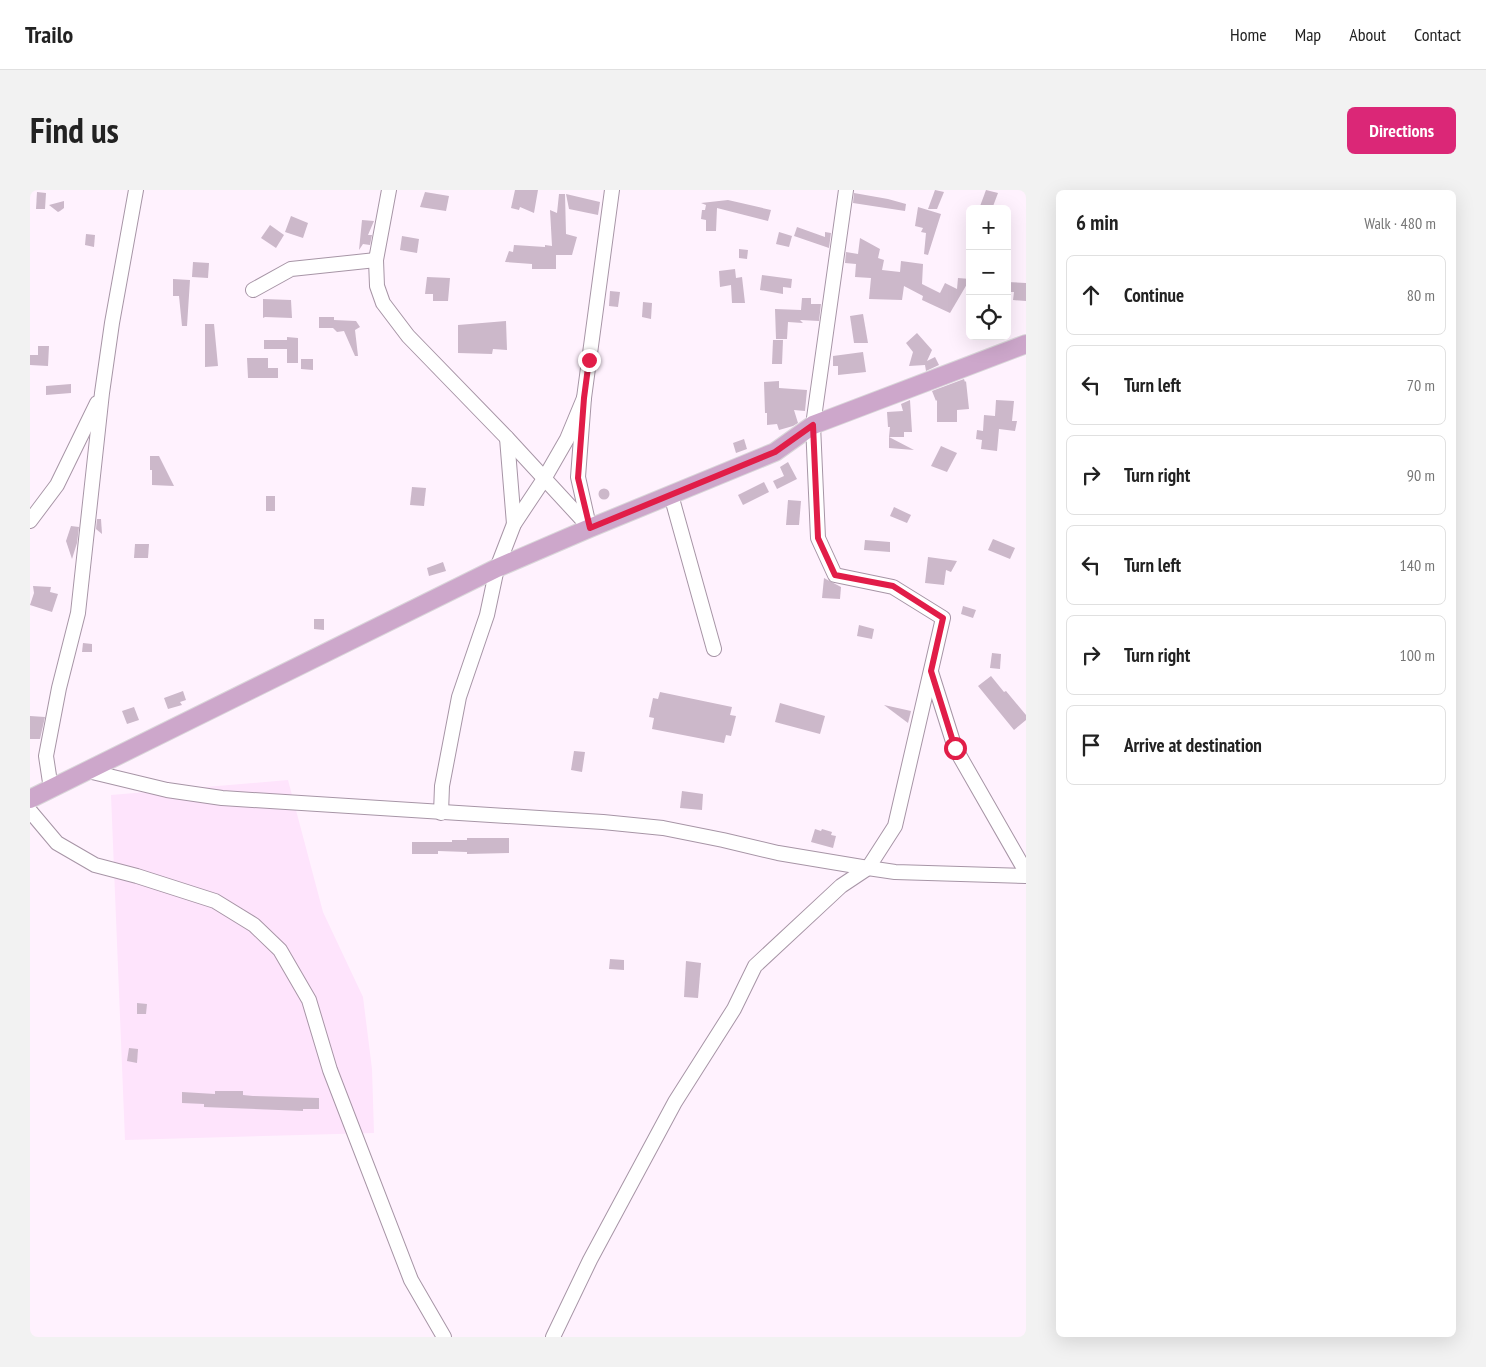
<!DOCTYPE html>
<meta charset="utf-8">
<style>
:root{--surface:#fff;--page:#f2f2f2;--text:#222;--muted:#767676;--line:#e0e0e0;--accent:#db2777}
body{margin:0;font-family:"PT Sans Narrow",sans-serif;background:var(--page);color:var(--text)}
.controls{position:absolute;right:15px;top:15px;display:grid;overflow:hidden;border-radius:8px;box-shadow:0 5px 20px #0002}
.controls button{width:45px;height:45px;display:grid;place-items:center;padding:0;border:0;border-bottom:1px solid var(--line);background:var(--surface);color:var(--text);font:25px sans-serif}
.stop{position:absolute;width:15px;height:15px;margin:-11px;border:4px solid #e11d48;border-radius:50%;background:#fff}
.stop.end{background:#e11d48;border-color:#fff;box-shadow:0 1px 5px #0008}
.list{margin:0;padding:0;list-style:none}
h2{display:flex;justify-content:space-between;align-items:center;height:65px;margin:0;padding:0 20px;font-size:21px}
h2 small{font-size:16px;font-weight:400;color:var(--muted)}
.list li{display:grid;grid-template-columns:32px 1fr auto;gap:15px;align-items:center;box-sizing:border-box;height:80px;margin:0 10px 10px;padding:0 10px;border:1px solid var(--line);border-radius:8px}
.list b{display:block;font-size:19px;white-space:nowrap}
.list em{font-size:16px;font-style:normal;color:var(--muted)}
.icon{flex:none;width:28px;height:28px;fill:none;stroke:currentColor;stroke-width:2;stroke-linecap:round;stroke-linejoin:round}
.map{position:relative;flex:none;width:996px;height:1147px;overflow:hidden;border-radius:8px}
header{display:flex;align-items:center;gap:30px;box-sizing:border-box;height:70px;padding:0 25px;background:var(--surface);border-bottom:1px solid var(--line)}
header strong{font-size:24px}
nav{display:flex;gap:28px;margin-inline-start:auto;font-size:18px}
.intro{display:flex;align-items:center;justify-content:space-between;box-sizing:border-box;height:120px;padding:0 30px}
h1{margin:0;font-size:35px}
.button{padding:12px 22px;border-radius:8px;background:var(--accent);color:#fff;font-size:18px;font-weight:700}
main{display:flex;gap:30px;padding:0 30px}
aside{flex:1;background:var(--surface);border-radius:8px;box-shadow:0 5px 20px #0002}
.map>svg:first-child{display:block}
.built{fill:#fee4fc}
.building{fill:#ccb8ca}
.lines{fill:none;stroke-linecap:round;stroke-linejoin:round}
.minor-casing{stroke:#a795a6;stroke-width:16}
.major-casing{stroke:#d9d7d9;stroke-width:20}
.minor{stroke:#fff;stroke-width:14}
.major{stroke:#cda7cb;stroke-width:18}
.route{stroke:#e11d48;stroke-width:6}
</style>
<header>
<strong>Trailo</strong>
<nav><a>Home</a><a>Map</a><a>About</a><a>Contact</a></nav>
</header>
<div class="intro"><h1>Find us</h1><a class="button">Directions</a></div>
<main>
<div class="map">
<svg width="996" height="1147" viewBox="0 0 996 1147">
<rect width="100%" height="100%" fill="#fff2fe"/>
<path class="built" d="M258,590L293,722L333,807L342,879L344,943L95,950L81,605Z"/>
<g class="building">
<path d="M485,0H508L504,23L490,17L489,20L481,18Z"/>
<path d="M905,0L914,2L907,19H898Z"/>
<path d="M956,0L968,3L962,19H949Z"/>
<path d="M7,2L16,3L15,19H6Z"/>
<path d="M395,2L419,6L416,21L390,17Z"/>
<path d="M824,3L858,9L876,14L875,21L823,13Z"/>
<path d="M529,4H535L536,44L547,47L542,65H526V79H502V74L475,72L479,61L483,62L484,55L515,57V55L522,56L520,20L527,23Z"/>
<path d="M536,4L570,12L568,25L539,19Z"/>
<path d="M698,10L741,20L738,31L687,18L686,41H676V30L671,29L672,20H675L676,15L671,13Z"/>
<path d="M34,11V18L30,21L28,22L19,15Z"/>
<path d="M888,17L911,24L898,65L894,64L896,43L891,42L893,38L885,36Z"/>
<path d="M261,26L278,33L273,48L255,42Z"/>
<path d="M332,30L344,31L338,45H342L340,55L333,54L329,60Z"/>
<path d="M240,35L254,45L246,58L231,48Z"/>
<path d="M767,37L795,47V42L801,43L799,58L764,46Z"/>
<path d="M749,42L762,46L759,57L746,54Z"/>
<path d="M56,44L65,45L64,57L55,55Z"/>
<path d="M372,46L389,49L387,63L370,60Z"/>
<path d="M830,48L850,59L848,68L854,70L852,80L870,82L871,71L893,74L892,94L910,103L915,93L927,99L928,88L940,89L920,123L892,110L893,106L874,96L872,110L839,109L841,88L825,87L826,74L815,73L816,62L828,64Z"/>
<path d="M709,59L718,60L717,69L709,68Z"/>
<path d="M163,72L179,73L178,88L162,87Z"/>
<path d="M705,79L706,88L712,87L715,113H702L701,95L690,97L689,81Z"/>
<path d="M732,85L762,89L761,98L753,97V104L730,100Z"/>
<path d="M397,87L420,88L418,111H403V104H395Z"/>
<path d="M143,89L160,90L157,136H152L149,106H143Z"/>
<path d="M977,92L996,93V111L983,110L984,102H977Z"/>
<path d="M580,101L590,102L588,117L579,116Z"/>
<path d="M772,108H781V114H791L789,131L770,130L773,133L758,132L757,149H746L745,119L771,120Z"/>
<path d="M233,109L261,110L262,128L235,127L233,128Z"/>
<path d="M613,112L622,113L621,129L612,127Z"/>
<path d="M833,124L838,153H824L820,126Z"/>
<path d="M289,127H304V130L326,131L330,137L325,140L328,166H325L314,141L307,142L303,138H289Z"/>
<path d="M476,131L477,160L463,159L462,164L428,163V135Z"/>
<path d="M175,134H184L188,176L175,177Z"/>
<path d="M887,143L902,160L897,171L905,167L909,175L896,181L895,175L879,176L883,162L876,153Z"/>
<path d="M257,147L268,148V173H257V159H234V150H257Z"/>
<path d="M743,150H753L752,174H742Z"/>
<path d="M8,156H19L18,176L0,175V165H8Z"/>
<path d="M833,162L836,182L808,185V176H803V166Z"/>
<path d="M217,168H238V178H248V188H218Z"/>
<path d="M271,169H283V180L271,179Z"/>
<path d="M934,189L935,192L936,191L939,219L927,220V232H907V210L906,211L902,201Z"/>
<path d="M749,191V198L777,200L775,221L764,220L768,233L763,236L749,240L747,234L737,235V223H735L734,192Z"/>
<path d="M41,194V203L16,205V196Z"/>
<path d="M880,210L882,242H874V247H859L860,237H858L857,222L873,221L871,214Z"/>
<path d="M966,210L984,211L982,231H987L985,241L969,239L967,261L951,259L952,250L946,249L947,240L953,241L954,225L965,226Z"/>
<path d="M859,247L884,260L859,258Z"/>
<path d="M714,249L717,259L706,263L703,253Z"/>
<path d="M911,256L927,263L917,282L901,276Z"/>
<path d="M120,266H129L144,296L122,295V280H120Z"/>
<path d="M758,272L767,289L747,299L743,291L754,286L750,277Z"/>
<path d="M734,292L739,302L713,315L708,305Z"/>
<path d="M382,297L396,298L394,316L380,315Z"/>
<circle cx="574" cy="304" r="5.5"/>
<rect x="236" y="306" width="9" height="15"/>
<path d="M758,310L771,311L769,335H756Z"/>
<path d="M864,317L881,325L877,333L860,326Z"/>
<path d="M67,329H71L72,344L66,339Z"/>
<path d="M41,336L49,337L47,353L42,369L36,351Z"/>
<path d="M963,349L985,358L980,369L958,360Z"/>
<path d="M835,350L860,352V362L834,360Z"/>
<path d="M105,354H119L118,368H104Z"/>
<path d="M898,367L927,371L921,382L916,380L914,395L895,393Z"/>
<path d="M413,372L416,381L399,386L397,378Z"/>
<path d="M794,388L811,397L810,409L792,408Z"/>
<path d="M3,396L21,397L20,402L28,404L22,422L0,415L4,403Z"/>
<path d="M933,416L946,420L943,428L931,424Z"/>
<path d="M284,429H294V440L284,439Z"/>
<path d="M829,435L844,439L842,449L827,446Z"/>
<path d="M53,453L62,454V462H52Z"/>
<path d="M962,463L971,464L970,479L960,478Z"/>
<path d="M961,486L974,502L976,501L996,525V530L984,540L948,496Z"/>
<path d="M153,501L156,510L150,512L152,515L138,519L134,508Z"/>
<path d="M630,502L702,517L700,525L706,526L701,546L696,545L694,553L622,539L624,528L619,527L623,508L628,509Z"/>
<path d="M750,513L795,526L790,544L745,532Z"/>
<path d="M854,515L881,521L878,533Z"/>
<path d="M104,517L109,530L97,534L92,521Z"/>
<path d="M0,526L15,527L10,549H0Z"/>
<path d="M544,561L555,562L552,582L541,580Z"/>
<path d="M652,601L673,604L672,620L650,618Z"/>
<path d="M785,639L791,641L792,639L802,642L801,645L806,646L803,658L781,652Z"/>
<path d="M437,648H479V663L437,664V662L408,661V664H382V652H422V650H437Z"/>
<path d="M580,769L594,770V780L579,779Z"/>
<path d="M656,771L671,773L668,808L654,807Z"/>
<path d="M107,813L117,814L116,824H107Z"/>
<path d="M99,858L108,859L107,873L97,871Z"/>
<path d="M185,901H213V905L223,906L289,908V919H273V921L174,917V914L152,913V902L185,904Z"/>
</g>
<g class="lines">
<defs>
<g id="minor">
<path d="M359,0L346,70L347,96L353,113L378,146L477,248L560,338"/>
<path d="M223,100L261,79L346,70"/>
<path d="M477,248L484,334"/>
<path d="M641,305L684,459"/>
<path d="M0,331L27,295L67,213"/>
<path d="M559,336L548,287L554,208L582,0"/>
<path d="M901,482L925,558L996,682"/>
<path d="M58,581L137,600L192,608L573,632L633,638L693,650L748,663L838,678L865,682L996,686"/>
<path d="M21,599L16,566L29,498L48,423L72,203L82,133L106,0"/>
<path d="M0,621L27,653L65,675L107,686L185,711L224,735L250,760L279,810L300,880L381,1090L414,1147"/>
<path d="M411,623L412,596L429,507L457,425L467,378L484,334L514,289L537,249L554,208"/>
<path d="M523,1147L560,1070L645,912L704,819L725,776L811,696L838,678L865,636L913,428L863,397L805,385L788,348L783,235L816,0"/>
</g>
<path id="major" d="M0,609L467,378L560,338L745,262L783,235L996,154"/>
</defs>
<use href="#minor" class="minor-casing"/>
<use href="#major" class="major-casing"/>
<use href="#minor" class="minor"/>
<use href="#major" class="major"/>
</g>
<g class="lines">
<path class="route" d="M559,170L554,208L548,288L560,338L745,262L783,235L788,348L805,385L863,396L913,428L901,481L925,558"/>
</g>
</svg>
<div class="controls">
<button>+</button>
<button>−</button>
<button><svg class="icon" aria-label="locate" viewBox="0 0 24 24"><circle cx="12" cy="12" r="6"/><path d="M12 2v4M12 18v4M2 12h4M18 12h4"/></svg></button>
</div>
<div class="stop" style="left:925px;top:558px"></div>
<div class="stop end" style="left:559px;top:170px"></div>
</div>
<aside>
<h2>6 min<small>Walk · 480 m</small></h2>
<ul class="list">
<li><svg class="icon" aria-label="ahead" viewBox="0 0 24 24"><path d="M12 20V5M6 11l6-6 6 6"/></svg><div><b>Continue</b></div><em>80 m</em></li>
<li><svg class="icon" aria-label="left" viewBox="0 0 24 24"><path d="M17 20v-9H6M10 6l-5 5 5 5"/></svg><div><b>Turn left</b></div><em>70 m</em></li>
<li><svg class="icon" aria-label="right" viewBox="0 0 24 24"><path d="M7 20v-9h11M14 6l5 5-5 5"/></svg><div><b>Turn right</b></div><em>90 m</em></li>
<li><svg class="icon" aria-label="left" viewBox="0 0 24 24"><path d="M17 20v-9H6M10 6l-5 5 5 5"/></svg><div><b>Turn left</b></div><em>140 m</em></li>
<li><svg class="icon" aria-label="right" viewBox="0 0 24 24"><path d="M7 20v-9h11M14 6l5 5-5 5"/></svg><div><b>Turn right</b></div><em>100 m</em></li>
<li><svg class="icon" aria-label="arrive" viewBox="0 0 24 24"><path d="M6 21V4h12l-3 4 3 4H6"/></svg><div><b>Arrive at destination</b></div></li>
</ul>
</aside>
</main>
